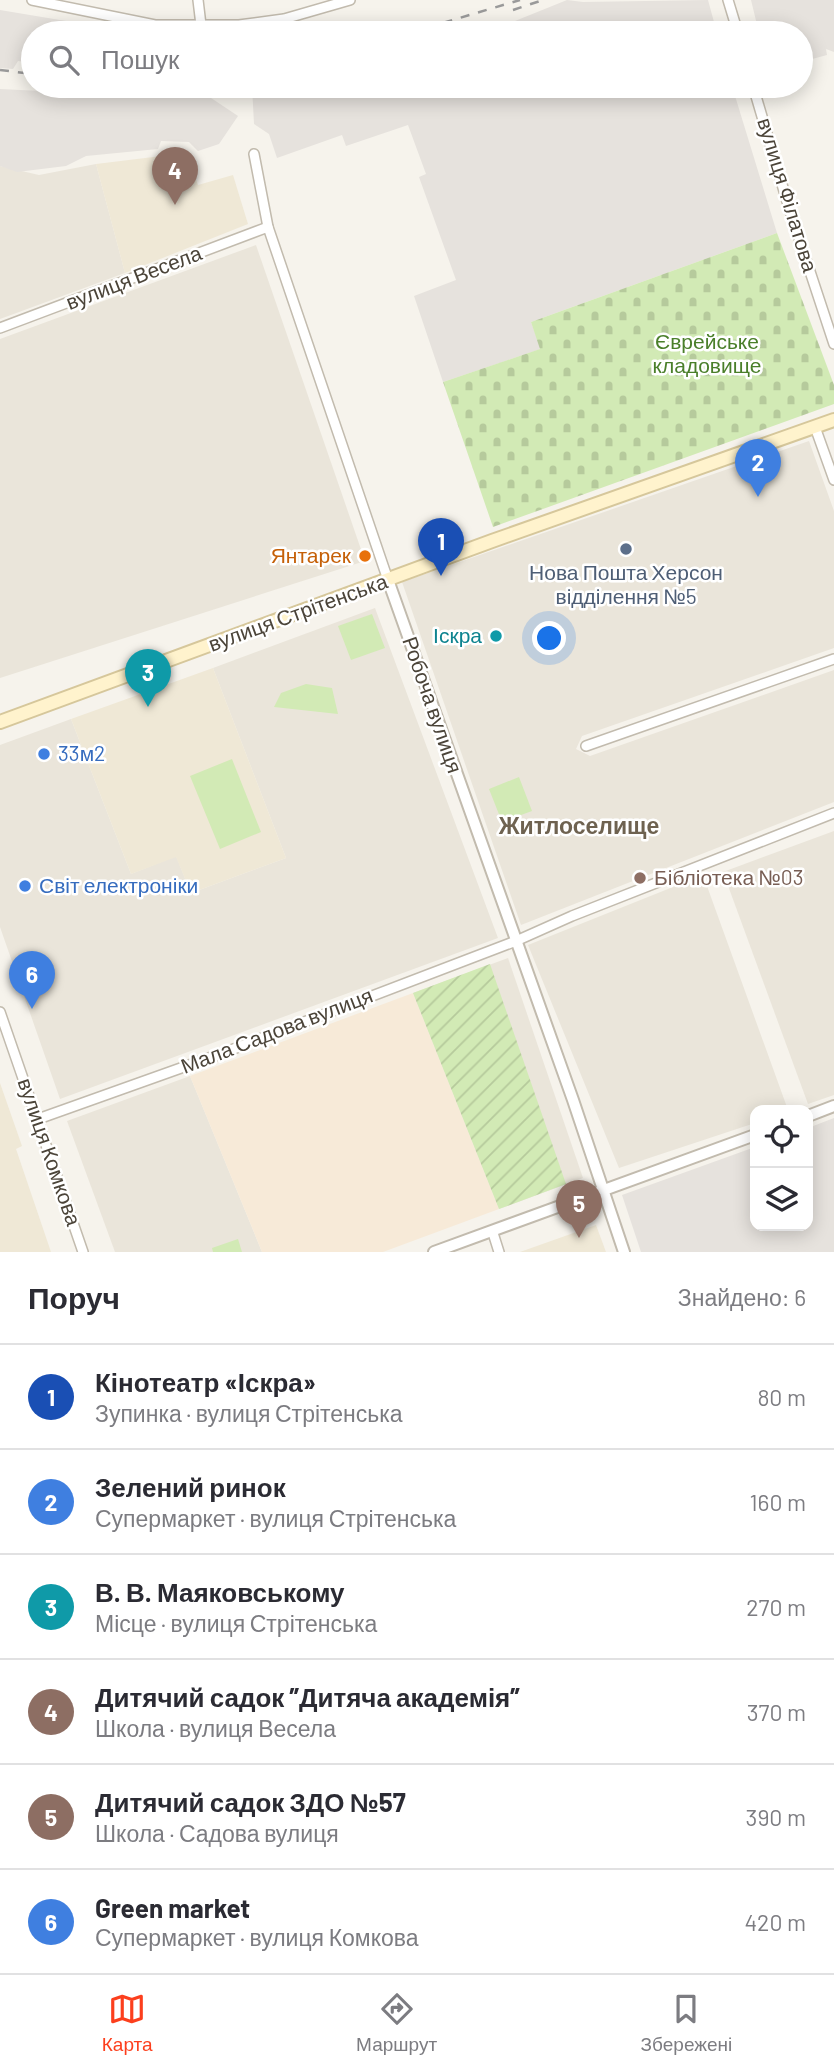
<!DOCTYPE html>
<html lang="uk">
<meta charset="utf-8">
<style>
:root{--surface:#fff;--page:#f2f2f3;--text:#2b2b33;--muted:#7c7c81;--line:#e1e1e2;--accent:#fc3f1d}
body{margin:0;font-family:Barlow,sans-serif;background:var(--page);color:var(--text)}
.controls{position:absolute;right:21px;bottom:21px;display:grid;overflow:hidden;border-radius:14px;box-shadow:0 4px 18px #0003}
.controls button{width:63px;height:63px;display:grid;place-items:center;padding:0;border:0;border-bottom:2px solid var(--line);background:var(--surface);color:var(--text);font:35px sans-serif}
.you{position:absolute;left:550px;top:639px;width:24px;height:24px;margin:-18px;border:5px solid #fff;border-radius:50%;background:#1a73e8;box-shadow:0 0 0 10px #1a73e833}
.badge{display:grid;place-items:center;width:46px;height:46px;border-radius:50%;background:var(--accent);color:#fff;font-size:23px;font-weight:700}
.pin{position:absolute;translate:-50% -58px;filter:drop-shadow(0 2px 4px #0008)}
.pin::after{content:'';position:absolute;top:37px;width:24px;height:21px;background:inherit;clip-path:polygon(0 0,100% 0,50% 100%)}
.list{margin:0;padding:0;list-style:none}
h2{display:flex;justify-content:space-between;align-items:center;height:91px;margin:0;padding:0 28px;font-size:30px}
h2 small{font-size:23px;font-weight:400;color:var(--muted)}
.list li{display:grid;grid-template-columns:46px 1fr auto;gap:21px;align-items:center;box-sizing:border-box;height:105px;padding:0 28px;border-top:2px solid var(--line)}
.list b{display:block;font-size:26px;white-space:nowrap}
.list p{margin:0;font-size:23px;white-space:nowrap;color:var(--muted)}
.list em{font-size:23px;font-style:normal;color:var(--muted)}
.icon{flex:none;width:38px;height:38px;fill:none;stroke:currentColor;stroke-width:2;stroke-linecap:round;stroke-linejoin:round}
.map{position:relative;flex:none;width:834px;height:1252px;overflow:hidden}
.search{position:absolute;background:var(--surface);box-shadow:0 4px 18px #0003;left:21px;right:21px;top:21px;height:77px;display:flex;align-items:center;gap:18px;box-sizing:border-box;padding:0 24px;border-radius:38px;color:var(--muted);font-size:26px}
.sheet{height:721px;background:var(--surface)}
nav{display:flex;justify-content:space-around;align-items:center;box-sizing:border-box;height:98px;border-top:2px solid var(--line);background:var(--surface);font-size:19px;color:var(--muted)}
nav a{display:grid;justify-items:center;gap:4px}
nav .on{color:var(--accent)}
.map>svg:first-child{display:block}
.residential{fill:#eae5da}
.commercial{fill:#f7ead8}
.industrial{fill:#e6e2dd}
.education{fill:#efe8d6}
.cemetery{fill:url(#cemetery-stones)}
.park{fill:#d2eab5}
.garden{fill:url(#garden-furrows)}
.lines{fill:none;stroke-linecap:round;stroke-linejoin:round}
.minor-casing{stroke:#c2bbae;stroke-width:12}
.tertiary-casing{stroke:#c2bbae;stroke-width:14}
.secondary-casing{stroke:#d6c79b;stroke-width:16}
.minor{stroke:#fff;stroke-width:9}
.tertiary{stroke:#fff;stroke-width:10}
.secondary{stroke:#fff3cd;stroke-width:12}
.rail{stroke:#9a9a9a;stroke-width:2.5;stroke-dasharray:9 9;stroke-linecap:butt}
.service-dot{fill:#5c6f8a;stroke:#fff;stroke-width:2.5}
.food-dot{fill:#e8710a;stroke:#fff;stroke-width:2.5}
.culture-dot{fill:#0f9aa8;stroke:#fff;stroke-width:2.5}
.shop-dot{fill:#3f7fe0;stroke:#fff;stroke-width:2.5}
.education-dot{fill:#8d6e63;stroke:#fff;stroke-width:2.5}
.labels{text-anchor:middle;stroke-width:5;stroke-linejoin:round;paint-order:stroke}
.street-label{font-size:21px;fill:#4b4439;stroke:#fff}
.park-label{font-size:21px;fill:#4a7f2a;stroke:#fff}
.food-label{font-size:21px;fill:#c56008;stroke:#fff;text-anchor:end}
.service-label{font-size:21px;fill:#4e5e75;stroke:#fff}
.culture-label{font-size:21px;fill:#0d838f;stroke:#fff;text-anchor:end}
.shop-label{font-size:21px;fill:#366cbe;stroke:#fff;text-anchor:start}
.education-label{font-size:21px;fill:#785e54;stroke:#fff;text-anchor:start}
.neighbourhood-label{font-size:23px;font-weight:bold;fill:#6e6250;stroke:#fff}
</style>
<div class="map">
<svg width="834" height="1252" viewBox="0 0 834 1252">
<defs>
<pattern id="cemetery-stones" width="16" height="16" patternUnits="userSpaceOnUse" patternTransform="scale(1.75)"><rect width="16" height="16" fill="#d2eab5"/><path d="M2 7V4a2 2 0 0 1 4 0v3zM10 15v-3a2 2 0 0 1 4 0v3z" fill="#b6ca9c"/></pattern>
<pattern id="garden-furrows" width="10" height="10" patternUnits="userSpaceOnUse" patternTransform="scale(1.75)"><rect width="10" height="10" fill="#d2eab5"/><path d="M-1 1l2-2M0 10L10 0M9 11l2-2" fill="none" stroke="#b6ca9c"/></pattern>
</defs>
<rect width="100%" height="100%" fill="#f6f3ec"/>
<g class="residential">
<path d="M96,164L125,273L0,319V166L39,175Z"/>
<path d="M256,245L365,561L0,678V339Z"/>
<path d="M809,441L834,511V648L582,736L576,749L590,756L834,670V802L521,925L402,582Z"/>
<path d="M375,608L498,938L60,1099L0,927V745L71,719L131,874L176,856L191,893L286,858L213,668Z"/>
<path d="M834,831V1095L808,1104L723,872Z"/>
<path d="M703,875L788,1110H755V1123L619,1168L528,945Z"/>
<path d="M508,958L583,1178L499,1209L413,993Z"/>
<path d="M190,1076L262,1252H115L67,1121Z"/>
</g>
<path class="commercial" d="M413,993L499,1209L383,1252H262L190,1076Z"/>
<g class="industrial">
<path d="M567,0L583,2L708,0L717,33H474L515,21Z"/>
<path d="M751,0H834V52L826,49L827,55L801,62V33H759Z"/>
<path d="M0,10L78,23L77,33H33V63L18,61L13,69L0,68Z"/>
<path d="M252,86H732L777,233L531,322L541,349L443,382L414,296L456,280L419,177L426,174L408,125L346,146L342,135L277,158L269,134L254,124Z"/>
<path d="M196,88L238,116L219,144L198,151L189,142L161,141L158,149L86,156L66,166L17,172L0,166V89L123,95Z"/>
<path d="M834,1118V1252H641L622,1195L755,1147V1226H808V1128Z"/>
</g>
<g class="education">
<path d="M186,153L198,185L233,175L248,224L125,273L96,164Z"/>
<path d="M213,668L286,858L191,893L176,857L131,874L71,719Z"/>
<path d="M0,1083L22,1146L16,1149L51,1252H0Z"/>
<path d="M596,1225L606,1252H520Z"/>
</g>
<path class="cemetery" d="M777,233L834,385V404L493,527L443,382L540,349L531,322Z"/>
<g class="park">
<path d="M372,614L385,648L351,660L338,626Z"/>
<path d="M306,684L332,688L338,714L274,707L281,693Z"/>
<path d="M232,759L261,832L220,849L190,776Z"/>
<path d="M519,777L532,811L502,822L489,789Z"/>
<path d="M238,1239L242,1252H213L212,1248Z"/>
</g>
<path class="garden" d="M490,964L566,1184L499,1209L413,993Z"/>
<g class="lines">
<defs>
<g id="minor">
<path d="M32,0L155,25H239L284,19L350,0"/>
<path d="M198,0L201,25"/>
<path d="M728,0L738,33"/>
<path d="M30,69H33"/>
<path d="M753,86L789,208L834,344"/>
<path d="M254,154L268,227L388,580"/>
<path d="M0,328L268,227"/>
<path d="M815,427L834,480"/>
<path d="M586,746L834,659"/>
<path d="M0,1012L83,1252"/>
<path d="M38,1119L223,1053L516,941L572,916L834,813"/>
<path d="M493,1233L499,1252"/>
</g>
<g id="tertiary">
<path d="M388,580L573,1100L624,1252"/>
<path d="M808,1116L834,1106"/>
<path d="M434,1252L755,1135"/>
</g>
<path id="secondary" d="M0,722L492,541L834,420"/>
</defs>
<use href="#minor" class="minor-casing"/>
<use href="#tertiary" class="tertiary-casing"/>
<use href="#secondary" class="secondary-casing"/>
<use href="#minor" class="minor"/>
<use href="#tertiary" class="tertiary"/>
<use href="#secondary" class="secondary"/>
<g class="rail">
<path d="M513,10L543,0"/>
<path d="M409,33L520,0"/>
<path d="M0,70L33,74"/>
</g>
</g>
<circle class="service-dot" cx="626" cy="549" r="7"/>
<circle class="food-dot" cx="365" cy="556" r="7"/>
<circle class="culture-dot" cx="496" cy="636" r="7"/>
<g class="shop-dot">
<circle cx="44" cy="754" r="7"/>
<circle cx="25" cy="886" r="7"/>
</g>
<circle class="education-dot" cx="640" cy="878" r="7"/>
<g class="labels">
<g class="street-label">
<text transform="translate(787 195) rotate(73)" y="7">вулиця Філатова</text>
<text transform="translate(134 278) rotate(-21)" y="7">вулиця Весела</text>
<text transform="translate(298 613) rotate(-20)" y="7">вулиця Стрітенська</text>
<text transform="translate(432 705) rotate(71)" y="7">Робоча вулиця</text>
<text transform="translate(277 1031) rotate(-21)" y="7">Мала Садова вулиця</text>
<text transform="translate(49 1152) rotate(71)" y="7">вулиця Комкова</text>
</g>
<g class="park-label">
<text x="707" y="349">Єврейське<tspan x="707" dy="24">кладовище</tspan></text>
</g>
<g class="food-label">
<text x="351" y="563">Янтарек</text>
</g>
<g class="service-label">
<text x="626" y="580">Нова Пошта Херсон<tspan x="626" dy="24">відділення №5</tspan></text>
</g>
<g class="culture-label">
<text x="482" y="643">Іскра</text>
</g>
<g class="shop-label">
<text x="58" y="761">33м2</text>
<text x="39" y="893">Світ електроніки</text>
</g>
<g class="education-label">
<text x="654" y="885">Бібліотека №03</text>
</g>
<g class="neighbourhood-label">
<text x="579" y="834">Житлоселище</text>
</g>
</g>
</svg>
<div class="controls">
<button><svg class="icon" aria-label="locate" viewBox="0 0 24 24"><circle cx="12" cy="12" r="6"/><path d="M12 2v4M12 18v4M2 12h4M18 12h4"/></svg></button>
<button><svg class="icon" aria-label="layers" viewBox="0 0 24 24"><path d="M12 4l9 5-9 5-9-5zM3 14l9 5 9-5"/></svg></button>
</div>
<div class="you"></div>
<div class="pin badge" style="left:441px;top:576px;background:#1a4fb4">1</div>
<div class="pin badge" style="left:758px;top:497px;background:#3f7fe0">2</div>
<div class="pin badge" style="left:148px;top:707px;background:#0f9aa8">3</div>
<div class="pin badge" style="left:175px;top:205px;background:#8d6e63">4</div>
<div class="pin badge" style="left:579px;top:1238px;background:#8d6e63">5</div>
<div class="pin badge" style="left:32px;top:1009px;background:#3f7fe0">6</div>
<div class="search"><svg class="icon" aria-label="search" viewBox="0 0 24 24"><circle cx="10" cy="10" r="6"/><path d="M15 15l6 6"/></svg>Пошук</div>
</div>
<section class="sheet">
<h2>Поруч<small>Знайдено: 6</small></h2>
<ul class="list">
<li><span class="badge" style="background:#1a4fb4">1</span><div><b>Кінотеатр «Іскра»</b><p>Зупинка · вулиця Стрітенська</p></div><em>80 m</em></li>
<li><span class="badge" style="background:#3f7fe0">2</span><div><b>Зелений ринок</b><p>Супермаркет · вулиця Стрітенська</p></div><em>160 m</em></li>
<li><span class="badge" style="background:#0f9aa8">3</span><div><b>В. В. Маяковському</b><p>Місце · вулиця Стрітенська</p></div><em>270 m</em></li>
<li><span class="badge" style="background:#8d6e63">4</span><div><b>Дитячий садок ”Дитяча академія”</b><p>Школа · вулиця Весела</p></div><em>370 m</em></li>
<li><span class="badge" style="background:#8d6e63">5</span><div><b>Дитячий садок ЗДО №57</b><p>Школа · Садова вулиця</p></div><em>390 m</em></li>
<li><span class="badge" style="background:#3f7fe0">6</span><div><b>Green market</b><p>Супермаркет · вулиця Комкова</p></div><em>420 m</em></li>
</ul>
</section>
<nav>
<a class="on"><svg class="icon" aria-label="map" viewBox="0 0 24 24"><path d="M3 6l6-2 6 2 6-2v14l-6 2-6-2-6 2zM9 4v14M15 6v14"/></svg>Карта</a>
<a><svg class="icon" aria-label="directions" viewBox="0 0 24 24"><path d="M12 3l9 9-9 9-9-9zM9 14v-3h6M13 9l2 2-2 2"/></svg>Маршрут</a>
<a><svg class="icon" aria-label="saved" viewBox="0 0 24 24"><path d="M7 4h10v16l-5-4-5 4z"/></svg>Збережені</a>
</nav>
